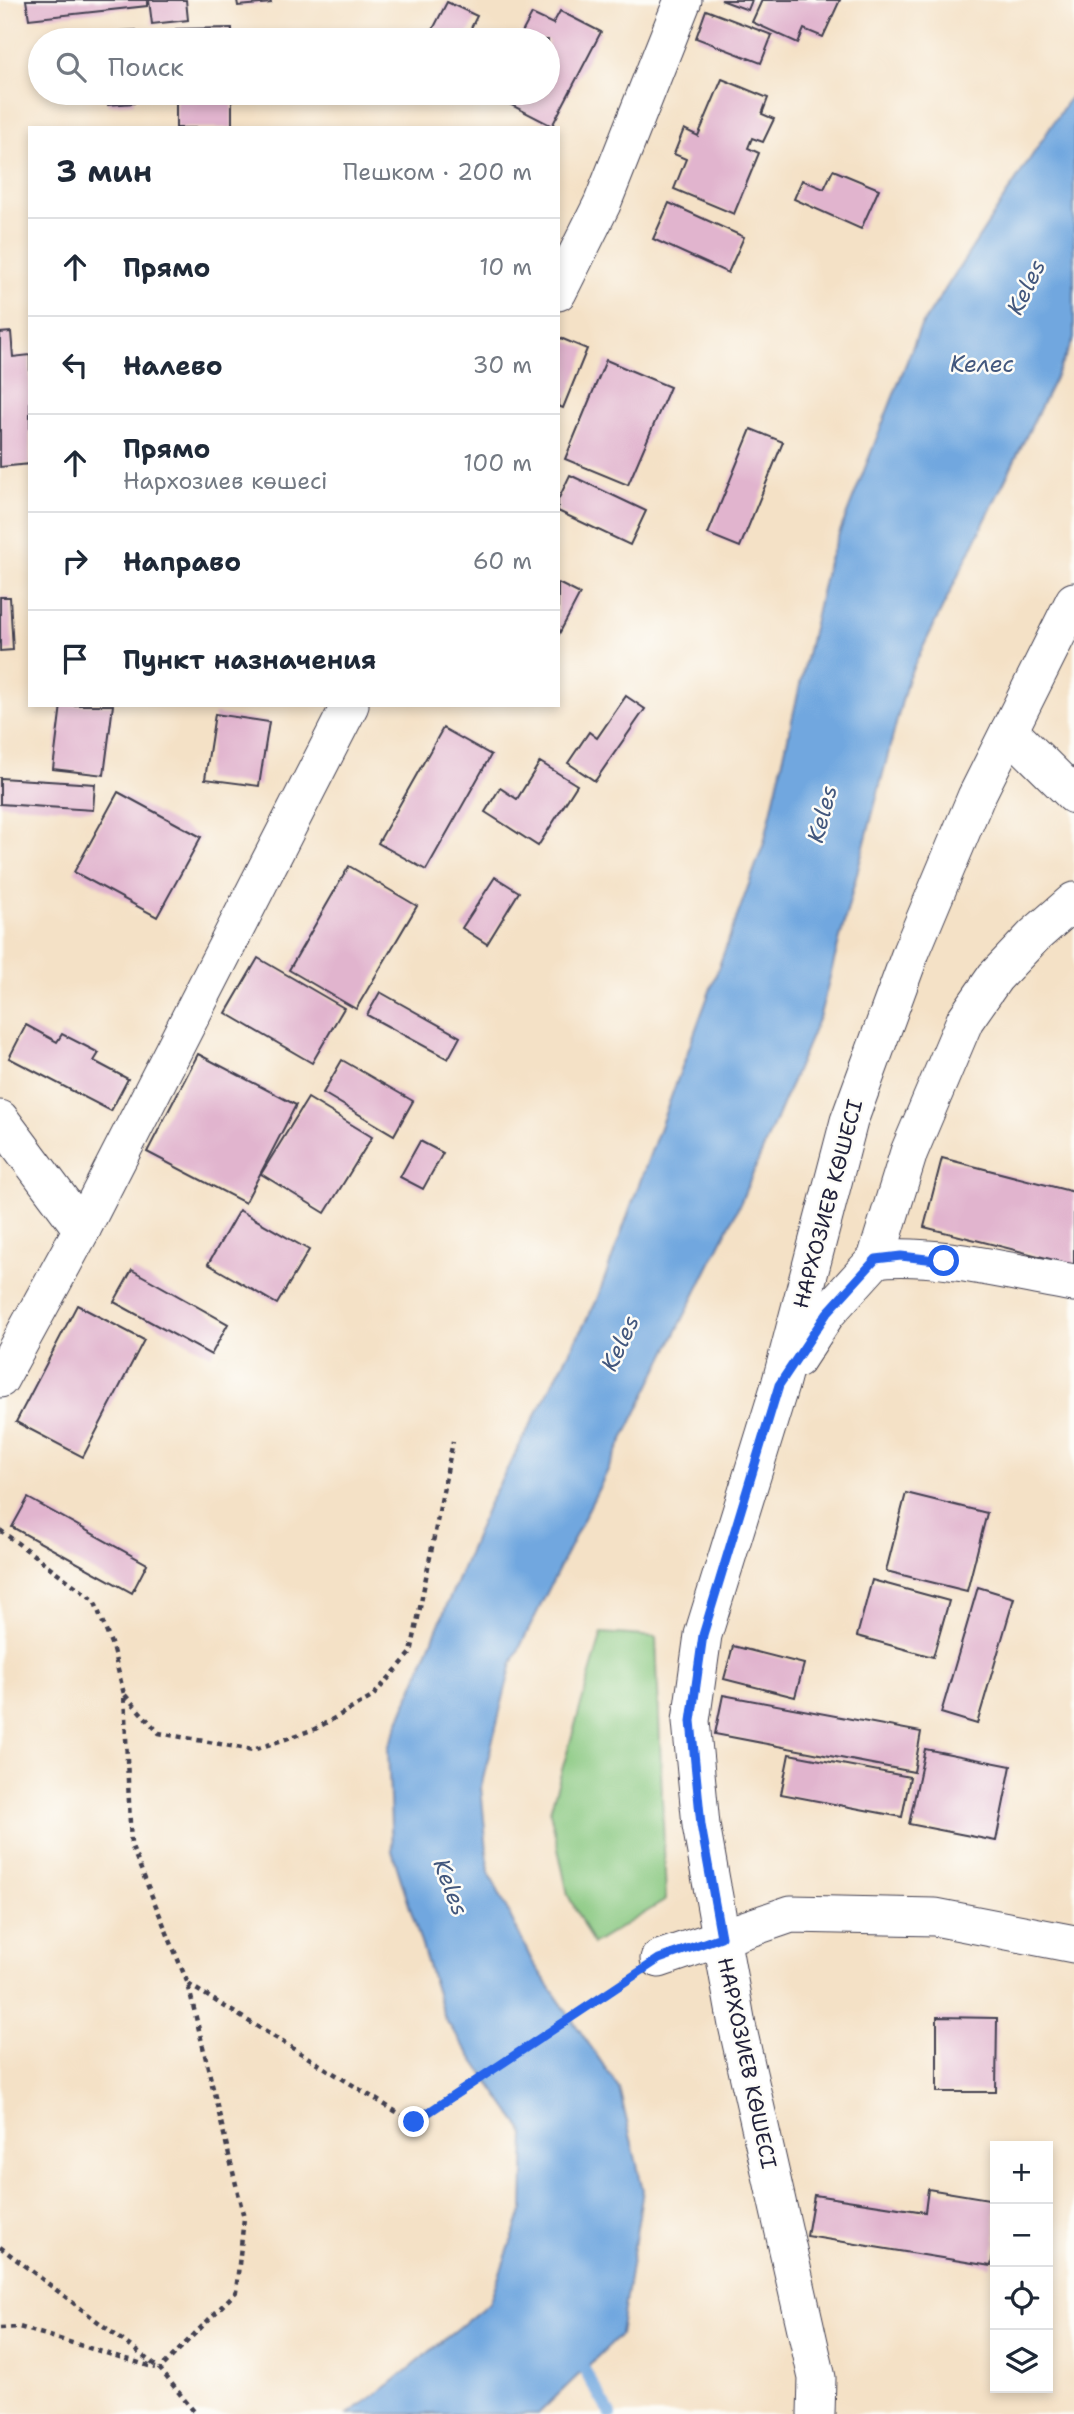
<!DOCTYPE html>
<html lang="ru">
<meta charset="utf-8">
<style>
:root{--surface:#fff;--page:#f6f6f7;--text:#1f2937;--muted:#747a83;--line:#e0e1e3}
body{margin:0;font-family:"Shantell Sans",sans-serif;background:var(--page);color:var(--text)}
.controls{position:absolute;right:21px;bottom:21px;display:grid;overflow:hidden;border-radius:0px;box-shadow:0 4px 10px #0003}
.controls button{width:63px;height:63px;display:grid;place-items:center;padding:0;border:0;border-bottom:2px solid var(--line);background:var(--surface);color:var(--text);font:35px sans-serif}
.stop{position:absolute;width:21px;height:21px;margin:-16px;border:5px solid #2563eb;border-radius:50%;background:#fff}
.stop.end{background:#2563eb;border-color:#fff;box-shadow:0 2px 7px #0008}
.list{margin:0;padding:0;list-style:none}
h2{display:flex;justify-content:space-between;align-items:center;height:91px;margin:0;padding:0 28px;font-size:30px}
h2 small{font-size:23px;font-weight:400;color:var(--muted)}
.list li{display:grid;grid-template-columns:46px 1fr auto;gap:21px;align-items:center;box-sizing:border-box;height:98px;padding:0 28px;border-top:2px solid var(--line)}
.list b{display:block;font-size:26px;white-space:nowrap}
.list p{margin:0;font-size:23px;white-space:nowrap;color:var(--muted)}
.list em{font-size:23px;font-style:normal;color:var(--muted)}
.icon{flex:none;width:38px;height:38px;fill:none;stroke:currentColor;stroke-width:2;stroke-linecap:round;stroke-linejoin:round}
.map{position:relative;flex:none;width:1074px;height:2414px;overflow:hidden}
.search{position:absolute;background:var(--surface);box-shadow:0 4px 10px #0003;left:28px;top:28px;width:532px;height:77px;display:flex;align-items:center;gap:18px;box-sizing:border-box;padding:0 24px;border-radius:38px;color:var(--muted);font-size:26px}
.panel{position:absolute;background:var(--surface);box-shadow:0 4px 10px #0003;left:28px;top:126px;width:532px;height:581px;border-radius:0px}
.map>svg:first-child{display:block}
.green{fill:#88c880;stroke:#55755e;stroke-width:2}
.water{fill:#71a7df;stroke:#4a648d;stroke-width:2}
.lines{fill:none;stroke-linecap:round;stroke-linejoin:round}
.stream{stroke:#71a7df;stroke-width:12}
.building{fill:#e1b4ce}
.street-casing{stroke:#423f50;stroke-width:39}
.path{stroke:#423f50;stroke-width:4.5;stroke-dasharray:5 5;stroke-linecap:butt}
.street{stroke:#fff;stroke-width:37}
.route{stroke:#2563eb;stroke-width:9}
.labels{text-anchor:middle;stroke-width:5;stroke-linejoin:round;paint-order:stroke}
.street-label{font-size:21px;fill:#22223b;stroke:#fdfcf7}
.water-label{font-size:23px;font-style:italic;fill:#42577d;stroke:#fdfcf7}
</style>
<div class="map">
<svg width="1074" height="2414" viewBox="0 0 1074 2414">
<rect width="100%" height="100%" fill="#fdfcf7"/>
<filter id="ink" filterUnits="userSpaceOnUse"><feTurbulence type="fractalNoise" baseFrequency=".0143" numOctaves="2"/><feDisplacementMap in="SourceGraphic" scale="14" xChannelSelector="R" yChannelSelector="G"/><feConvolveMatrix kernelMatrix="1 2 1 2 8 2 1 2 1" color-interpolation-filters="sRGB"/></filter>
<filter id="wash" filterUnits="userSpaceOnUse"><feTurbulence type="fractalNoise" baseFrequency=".00686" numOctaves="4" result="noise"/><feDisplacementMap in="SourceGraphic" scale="28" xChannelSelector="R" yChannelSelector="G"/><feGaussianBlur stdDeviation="1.57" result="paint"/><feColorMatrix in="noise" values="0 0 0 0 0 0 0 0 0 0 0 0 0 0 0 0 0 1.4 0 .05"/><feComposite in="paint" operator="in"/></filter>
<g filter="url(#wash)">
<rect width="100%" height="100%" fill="#f4e1c6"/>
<path class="green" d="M602,1633L656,1637L666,1900L593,1944L568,1895L550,1811Z"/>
<path class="water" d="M1074,91V339L908,678L820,1015L739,1206L512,1663L481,1787L489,1872L532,1961L619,2088L643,2190L620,2335L538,2414H348L390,2384L489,2303L523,2209L525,2134L445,2019L392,1851L388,1748L489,1503L596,1302L764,843L828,562L920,328Z"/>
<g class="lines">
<path class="stream" d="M577,2357L610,2414"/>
</g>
<g id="blocks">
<g class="building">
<path d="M26,0H147V6L29,19Z"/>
<path d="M149,0H186L188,20L152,24Z"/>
<path d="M237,0H270L271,3L238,6Z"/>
<path d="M721,0H752L748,10Z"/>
<path d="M762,0H840L823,37L804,29L798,43L752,22Z"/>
<path d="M447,2L477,16L465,40H441L430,35Z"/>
<path d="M706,10L772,35L761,63L696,38Z"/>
<path d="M560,11L601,32L552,126L488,93H548V40H518L532,14L553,24Z"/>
<path d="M232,28V40H176V29Z"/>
<path d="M136,30V40H103V32Z"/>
<path d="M722,79L768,98L762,114L774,119L763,142L752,138L748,148L759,153L734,214L674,189L686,159L674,154L684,129L698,136Z"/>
<path d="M107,93H133L134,103L108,105Z"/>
<rect x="176" y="93" width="56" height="35"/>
<path d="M833,170L879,189L861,229L794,199L802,180L824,189Z"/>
<path d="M669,203L744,237L728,273L653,239Z"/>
<path d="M11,332L13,357L30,355V464L0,467V333Z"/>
<path d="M558,337L587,349L563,408L558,406Z"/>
<path d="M606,360L670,387L628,485L565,459Z"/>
<path d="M751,429L783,442L740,547L708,534Z"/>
<path d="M570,475L646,511L630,545L558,511V500Z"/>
<path d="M558,583L580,594L558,636Z"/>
<path d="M0,597H10L13,650L0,651Z"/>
<path d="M626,696L645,709L595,781L568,763L589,732L597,738Z"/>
<path d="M61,705H113L104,775L53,769Z"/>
<path d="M215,714L269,722L259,786L205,779Z"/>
<path d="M443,728L491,755L426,870L378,843Z"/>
<path d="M540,762L577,785L538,846L485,812L500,788L517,799Z"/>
<path d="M0,778L95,784L93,810L0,804Z"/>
<path d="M118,792L201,837L157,917L74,872Z"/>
<path d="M349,866L417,906L356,1009L289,970Z"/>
<path d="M495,877L519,892L487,944L462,928Z"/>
<path d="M258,958L344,1008L312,1063L226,1013Z"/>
<path d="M380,992L460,1037L448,1059L367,1015Z"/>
<path d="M26,1025L57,1042L62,1034L99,1053L94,1061L128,1079L111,1111L9,1058Z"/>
<path d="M198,1054L296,1105L245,1203L147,1152Z"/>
<path d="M342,1060L413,1101L394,1135L323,1093Z"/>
<path d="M308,1098L372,1137L325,1213L261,1174Z"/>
<path d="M420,1141L443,1153L423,1189L400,1177Z"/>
<path d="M942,1158L1074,1192V1265L924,1227Z"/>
<path d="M239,1210L309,1250L277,1304L208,1264Z"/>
<path d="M132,1270L228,1324L211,1355L114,1302Z"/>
<path d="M77,1305L144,1340L83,1457L16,1422Z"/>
<path d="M906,1493L987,1513L967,1591L886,1571Z"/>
<path d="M28,1498L147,1564L132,1593L12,1527Z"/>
<path d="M872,1580L949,1601L933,1657L857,1636Z"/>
<path d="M978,1587L1014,1598L977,1724L941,1713Z"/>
<path d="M733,1646L804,1664L795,1697L724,1679Z"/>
<path d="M723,1695L921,1732L914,1772L715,1734Z"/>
<path d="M925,1749L1011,1766L996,1841L909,1824Z"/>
<path d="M789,1754L910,1777L902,1817L781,1794Z"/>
<path d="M937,2017L997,2018L996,2092H937Z"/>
<path d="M928,2189L995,2200V2243L991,2266L807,2236L814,2195L925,2212Z"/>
</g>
</g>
</g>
<g filter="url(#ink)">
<use href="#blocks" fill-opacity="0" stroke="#423f50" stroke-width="2"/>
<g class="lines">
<defs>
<g id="street">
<path d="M558,292L602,204L683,0"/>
<path d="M1009,731L1074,795"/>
<path d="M0,1119L82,1229"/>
<path d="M876,1259C935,1252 1014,1273 1074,1283"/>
<path d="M797,1359L827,1313L876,1259L909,1152L965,1020L995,977L1034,936L1074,901"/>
<path d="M0,1379L82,1229L350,705"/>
<path d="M659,1959L791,1914L935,1917L1074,1944"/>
<path d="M816,2414L817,2378L737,2025L701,1825L691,1721L703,1635L780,1385L849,1121L911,952L976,797L1074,601"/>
</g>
</defs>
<use href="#street" class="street-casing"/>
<g class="path">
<path d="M0,1530L94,1600L112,1646L124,1694L131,1845L188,1984L244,2218L236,2292L160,2369"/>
<path d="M125,1695L159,1733L253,1750L315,1729L372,1697L411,1653L453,1441"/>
<path d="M188,1984L413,2122L629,1979"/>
<path d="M0,2247L160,2369L196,2414"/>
<path d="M0,2328L19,2327L156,2368"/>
</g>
<use href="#street" class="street"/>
</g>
</g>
<g class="lines" filter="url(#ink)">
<path class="route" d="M414,2122L659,1959L721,1937L701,1825L691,1721L703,1635L779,1385L827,1313L876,1259L901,1256L944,1261"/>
</g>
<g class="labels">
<g class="street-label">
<text transform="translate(828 1204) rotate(-75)" y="7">НАРХОЗИЕВ КӨШЕСІ</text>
<text transform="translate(747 2063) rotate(78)" y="7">НАРХОЗИЕВ КӨШЕСІ</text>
</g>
<g class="water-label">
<text transform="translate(1026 287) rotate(-64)" y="8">Keles</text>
<text x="982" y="372">Келес</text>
<text transform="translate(822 814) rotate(-75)" y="8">Keles</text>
<text transform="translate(620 1343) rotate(-65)" y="8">Keles</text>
<text transform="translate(451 1887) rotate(69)" y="8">Keles</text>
</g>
</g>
</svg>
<div class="controls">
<button>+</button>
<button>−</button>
<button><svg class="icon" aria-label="locate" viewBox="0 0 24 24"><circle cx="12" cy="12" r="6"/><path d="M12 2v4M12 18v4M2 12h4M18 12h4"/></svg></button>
<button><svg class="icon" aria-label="layers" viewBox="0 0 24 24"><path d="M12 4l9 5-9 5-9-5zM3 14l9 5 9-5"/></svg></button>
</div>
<div class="stop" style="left:944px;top:1261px"></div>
<div class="stop end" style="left:414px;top:2122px"></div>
<div class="search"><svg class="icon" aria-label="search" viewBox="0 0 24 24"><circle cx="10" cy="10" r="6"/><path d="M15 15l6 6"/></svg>Поиск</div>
<section class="panel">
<h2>3 мин<small>Пешком · 200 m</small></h2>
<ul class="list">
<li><svg class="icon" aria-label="ahead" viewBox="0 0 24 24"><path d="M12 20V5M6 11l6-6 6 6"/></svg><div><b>Прямо</b></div><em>10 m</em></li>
<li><svg class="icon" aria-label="left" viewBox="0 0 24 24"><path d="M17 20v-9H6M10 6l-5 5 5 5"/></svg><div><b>Налево</b></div><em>30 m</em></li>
<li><svg class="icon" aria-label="ahead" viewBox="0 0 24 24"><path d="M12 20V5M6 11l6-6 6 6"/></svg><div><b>Прямо</b><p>Нархозиев көшесі</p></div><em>100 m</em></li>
<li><svg class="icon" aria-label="right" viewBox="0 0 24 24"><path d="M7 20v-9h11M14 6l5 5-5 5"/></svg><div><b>Направо</b></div><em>60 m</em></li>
<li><svg class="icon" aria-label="arrive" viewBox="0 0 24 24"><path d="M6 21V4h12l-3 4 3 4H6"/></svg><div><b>Пункт назначения</b></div></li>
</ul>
</section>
</div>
